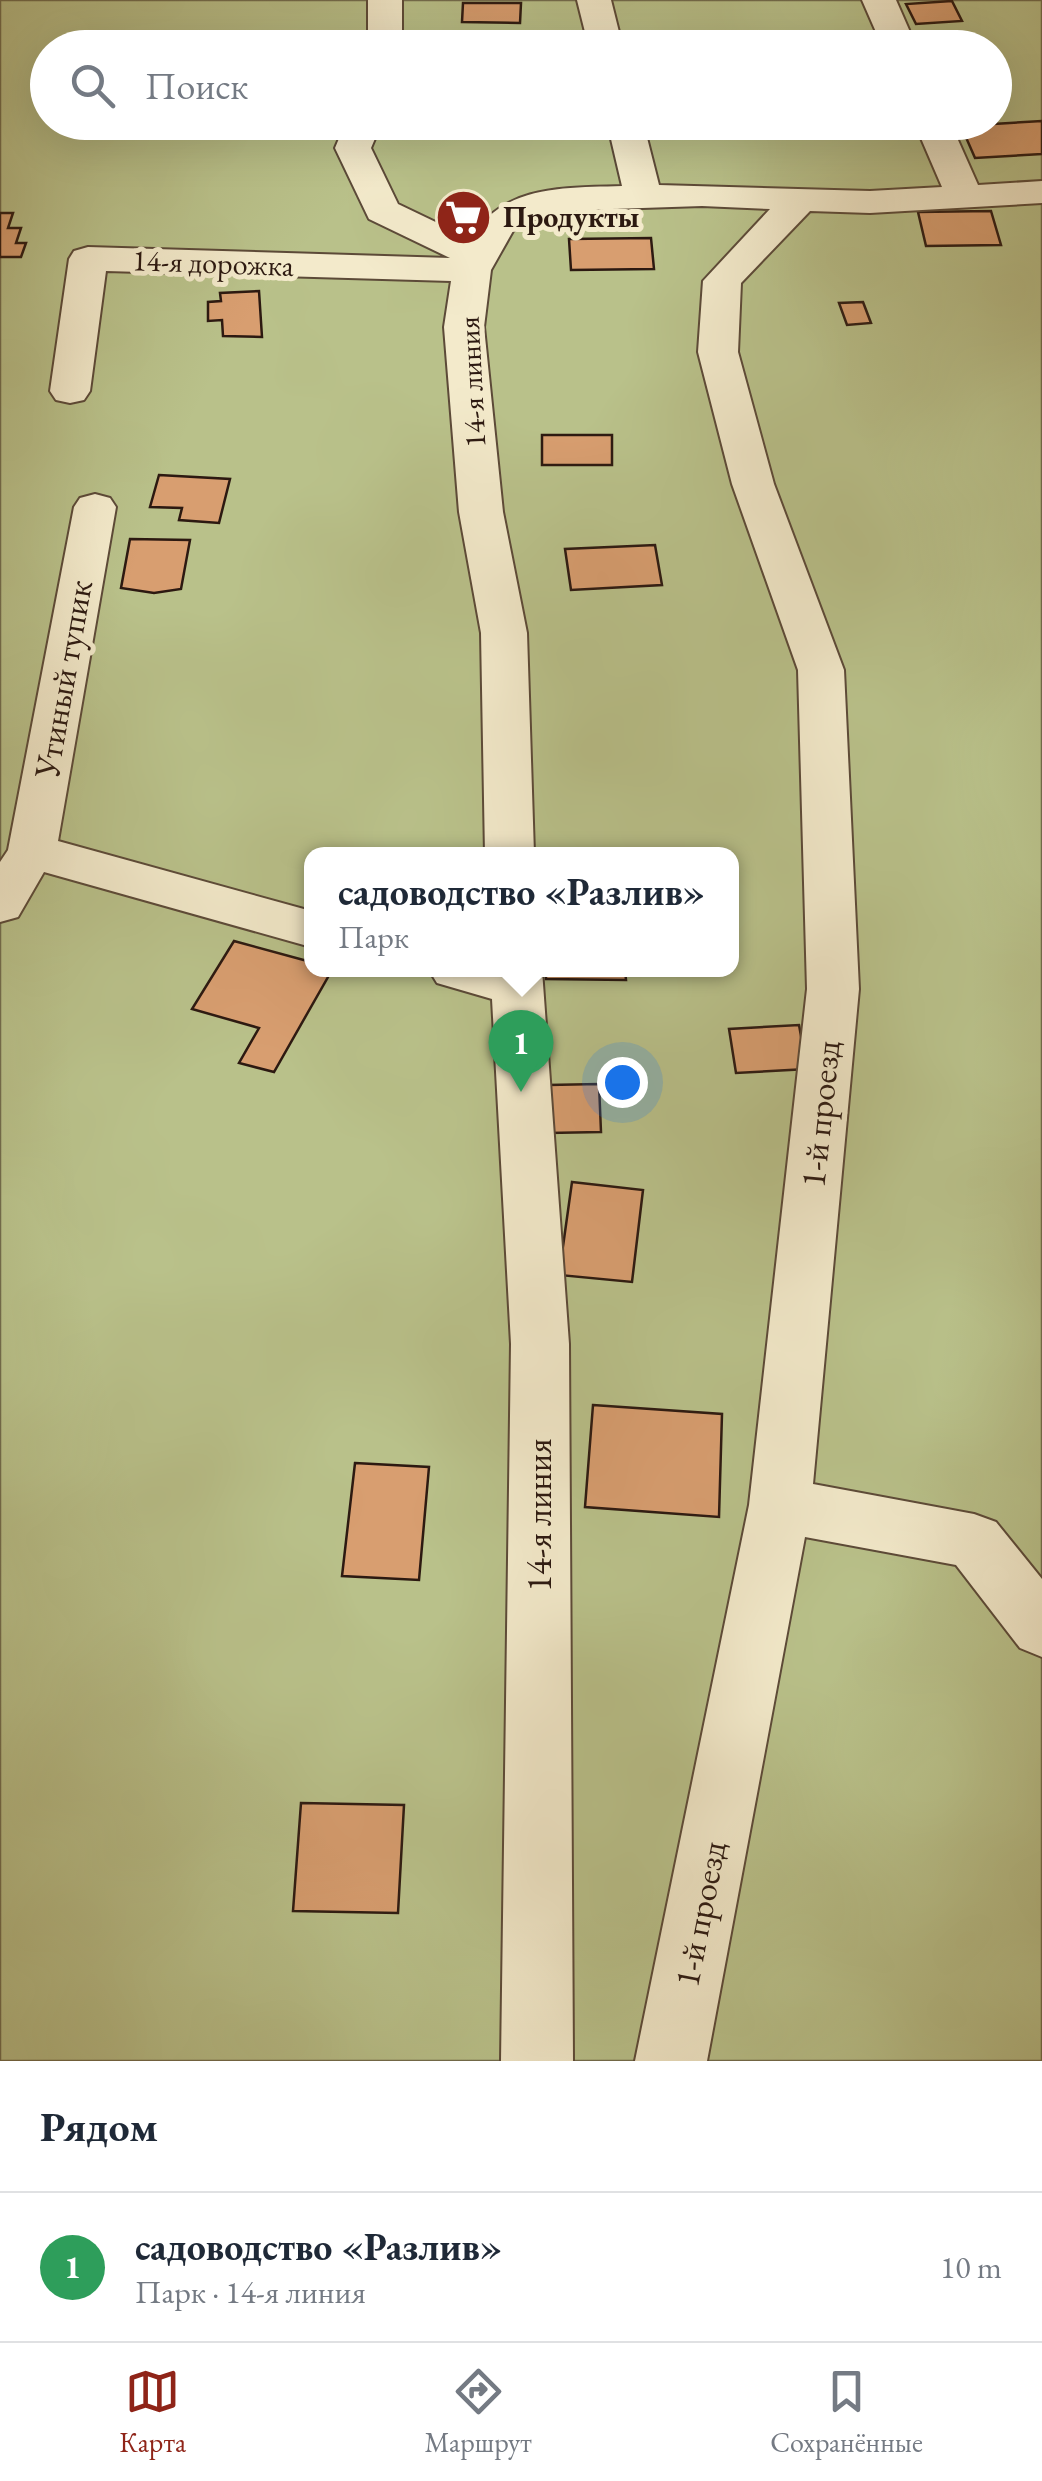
<!DOCTYPE html>
<html lang="ru">
<meta charset="utf-8">
<style>
:root{--surface:#fff;--page:#f2f2f3;--text:#1f2937;--muted:#747a83;--line:#e0e1e3;--accent:#8f2418}
body{margin:0;font-family:"EB Garamond",serif;background:var(--page);color:var(--text)}
.you{position:absolute;left:622px;top:1082px;width:35px;height:35px;margin:-25px;border:8px solid #fff;border-radius:50%;background:#1a73e8;box-shadow:0 0 0 15px #1a73e833}
.badge{display:grid;place-items:center;width:65px;height:65px;border-radius:50%;background:var(--accent);color:#fff;font-size:32px;font-weight:700}
.pin{position:absolute;translate:-50% -82px;filter:drop-shadow(0 2px 5px #0008)}
.pin::after{content:'';position:absolute;top:52px;width:35px;height:30px;background:inherit;clip-path:polygon(0 0,100% 0,50% 100%)}
.popup{position:absolute;left:304px;top:847px;width:435px;height:130px;box-sizing:border-box;display:grid;place-content:center;border-radius:20px;background:var(--surface);filter:drop-shadow(0 2px 8px #0005);font-size:32px;white-space:nowrap;color:var(--muted)}
.popup b{font-size:38px;color:var(--text)}
.popup::after{content:'';position:absolute;left:50%;top:100%;margin-left:-20px;border:20px solid transparent;border-top-color:var(--surface)}
.list{margin:0;padding:0;list-style:none}
h2{display:flex;justify-content:space-between;align-items:center;height:130px;margin:0;padding:0 40px;font-size:42px}
h2 small{font-size:32px;font-weight:400;color:var(--muted)}
.list li{display:grid;grid-template-columns:65px 1fr auto;gap:30px;align-items:center;box-sizing:border-box;height:150px;padding:0 40px;border-top:2px solid var(--line)}
.list b{display:block;font-size:38px;white-space:nowrap}
.list p{margin:0;font-size:32px;white-space:nowrap;color:var(--muted)}
.list em{font-size:32px;font-style:normal;color:var(--muted)}
.icon{flex:none;width:55px;height:55px;fill:none;stroke:currentColor;stroke-width:2;stroke-linecap:round;stroke-linejoin:round}
.map{position:relative;flex:none;width:1042px;height:2061px;overflow:hidden}
.search{position:absolute;background:var(--surface);box-shadow:0 10px 40px #0002;left:30px;right:30px;top:30px;height:110px;display:flex;align-items:center;gap:25px;box-sizing:border-box;padding:0 35px;border-radius:55px;color:var(--muted);font-size:38px}
.sheet{height:280px;background:var(--surface)}
nav{display:flex;justify-content:space-around;align-items:center;box-sizing:border-box;height:140px;border-top:2px solid var(--line);background:var(--surface);font-size:28px;color:var(--muted)}
nav a{display:grid;justify-items:center;gap:5px}
nav .on{color:var(--accent)}
.map>svg:first-child{display:block}
.green{fill:#b9c18a;stroke:#726d4e;stroke-width:2.5;fill-rule:evenodd}
.building{fill:#d89e70;stroke:#2c1911;stroke-width:2.5}
.lines{fill:none;stroke-linecap:round;stroke-linejoin:round}
.minor-casing{stroke:#5c4a38;stroke-width:4}
.minor{fill:#f3eacb;fill-rule:evenodd}
.labels{text-anchor:middle;stroke-width:10;stroke-linejoin:round;paint-order:stroke}
.far-poi-label{font-size:30px;font-weight:bold;fill:#2c1911;stroke:#f3eacb;text-anchor:start}
.far-street-label{font-size:30px;fill:#2c1911;stroke:#f3eacb}
.street-label{font-size:35px;fill:#2c1911;stroke:#f3eacb}
</style>
<div class="map">
<svg width="1042" height="2061" viewBox="0 0 1042 2061">
<rect width="100%" height="100%" fill="#ecdfaf"/>
<filter id="stains"><feTurbulence type="fractalNoise" baseFrequency=".002" numOctaves="4"/><feColorMatrix values="0 0 0 0 .2 0 0 0 0 .09 0 0 0 0 .02 0 0 0 .5 -.17"/></filter>
<radialGradient id="worn" r=".72"><stop offset=".6" stop-color="#630" stop-opacity="0"/><stop offset="1" stop-color="#630" stop-opacity=".3"/></radialGradient>
<path class="green" d="M0,0H1042V2061H0ZM48,48H994V122H48ZM311,854H731V970H311Z"/>
<g class="building">
<path d="M952,1L962,21L916,24L906,4Z"/>
<path d="M463,3H521L520,23L462,22Z"/>
<path d="M1042,121V154L975,158L961,126Z"/>
<path d="M489,122H539L541,133L492,136Z"/>
<path d="M476,203L484,226L451,230L443,207Z"/>
<path d="M991,211L1001,245L926,246L918,212Z"/>
<path d="M0,213H13L8,228H21L16,243H26L21,257H0Z"/>
<path d="M651,238L654,269L571,270L569,239Z"/>
<path d="M259,291L262,337L223,336L222,320L208,321V302L221,301L220,293Z"/>
<path d="M863,302L871,323L847,325L839,303Z"/>
<rect x="542" y="435" width="70" height="30"/>
<path d="M159,475L230,479L219,523L179,520L182,508L150,507Z"/>
<path d="M130,539L190,540L181,589L154,593L121,588Z"/>
<path d="M655,545L662,585L571,590L565,549Z"/>
<path d="M234,941L311,962V970H332L274,1072L239,1063L259,1028L192,1009Z"/>
<path d="M546,970H625L626,980L546,979Z"/>
<path d="M799,1025L807,1069L736,1073L729,1029Z"/>
<path d="M599,1084L601,1132L548,1133V1085Z"/>
<path d="M572,1182L643,1190L632,1282L559,1275Z"/>
<path d="M593,1405L722,1414L719,1517L585,1507Z"/>
<path d="M355,1463L429,1467L419,1580L342,1576Z"/>
<path d="M301,1803L404,1805L398,1913L293,1911Z"/>
</g>
<g class="lines">
<defs>
<g id="minor">
<rect x="368" y="0" width="34" height="48"/>
<path d="M577,0H611L623,48H589Z"/>
<path d="M862,0H896L917,48H883Z"/>
<path d="M346,122H382L371,148L398,204L471,239C502,184 567,188 622,186L607,122H643L659,185L870,191L942,187L914,122H950L978,185L1042,181V203L870,213L810,211L741,283L738,352L774,484L844,670L859,989L813,1484L974,1514L996,1522L1042,1579V1657L1020,1648L956,1565L805,1537L707,2061H635L749,1505L807,989L798,670L732,484L698,352L703,281L770,209L702,206L552,211L513,231L491,270L484,327L503,512L527,633L534,854H485L481,633L459,512L444,327L451,281L106,271L90,391L84,400L70,403L56,400L50,391L69,259L74,251L88,247L450,258L369,219L335,148Z"/>
<path d="M95,494L110,498L116,507L58,841L311,911V947L44,872L18,917L0,922V862L8,850L74,507L80,498Z"/>
<path d="M429,970H542L569,1344L573,2061H501L511,1344L492,999L437,983Z"/>
</g>
</defs>
<use href="#minor" class="minor-casing"/>
<use href="#minor" class="minor"/>
</g>
<defs>
<symbol id="supermarket-disc" viewBox="-11 -11 22 22"><circle r="9.5" fill="#8f2418" stroke="#f3eacb"/><path d="M-6-5.5h2.5l.6 2H6L4.5 2H-2.5L-4.4-4H-6ZM-1.5 3.2a1.3 1.3 0 1 0 .1 0ZM3 3.2a1.3 1.3 0 1 0 .1 0Z" fill="#fff"/></symbol>
</defs>
<g fill-rule="evenodd">
<use href="#supermarket-disc" x="432" y="186" width="63" height="63"/>
</g>
<g class="labels">
<g class="far-poi-label">
<text x="503" y="227">Продукты</text>
</g>
<g class="far-street-label">
<text transform="translate(213 263) rotate(2)" y="10">14-я дорожка</text>
<text transform="translate(472 382) rotate(-93)" y="10">14-я линия</text>
</g>
<g class="street-label">
<text transform="translate(63 679) rotate(-80)" y="12">Утиный тупик</text>
<text transform="translate(820 1114) rotate(-84)" y="12">1-й проезд</text>
<text transform="translate(539 1515) rotate(-90)" y="12">14-я линия</text>
<text transform="translate(700 1914) rotate(-79)" y="12">1-й проезд</text>
</g>
</g>
<rect width="100%" height="100%" filter="url(#stains)"/>
<rect width="100%" height="100%" fill="url(#worn)"/>
</svg>
<div class="you"></div>
<div class="pin badge" style="left:521px;top:1092px;background:#2e9e5b">1</div>
<div class="popup"><b>садоводство «Разлив»</b>Парк</div>
<div class="search"><svg class="icon" aria-label="search" viewBox="0 0 24 24"><circle cx="10" cy="10" r="6"/><path d="M15 15l6 6"/></svg>Поиск</div>
</div>
<section class="sheet">
<h2>Рядом<small></small></h2>
<ul class="list">
<li><span class="badge" style="background:#2e9e5b">1</span><div><b>садоводство «Разлив»</b><p>Парк · 14-я линия</p></div><em>10 m</em></li>
</ul>
</section>
<nav>
<a class="on"><svg class="icon" aria-label="map" viewBox="0 0 24 24"><path d="M3 6l6-2 6 2 6-2v14l-6 2-6-2-6 2zM9 4v14M15 6v14"/></svg>Карта</a>
<a><svg class="icon" aria-label="directions" viewBox="0 0 24 24"><path d="M12 3l9 9-9 9-9-9zM9 14v-3h6M13 9l2 2-2 2"/></svg>Маршрут</a>
<a><svg class="icon" aria-label="saved" viewBox="0 0 24 24"><path d="M7 4h10v16l-5-4-5 4z"/></svg>Сохранённые</a>
</nav>
